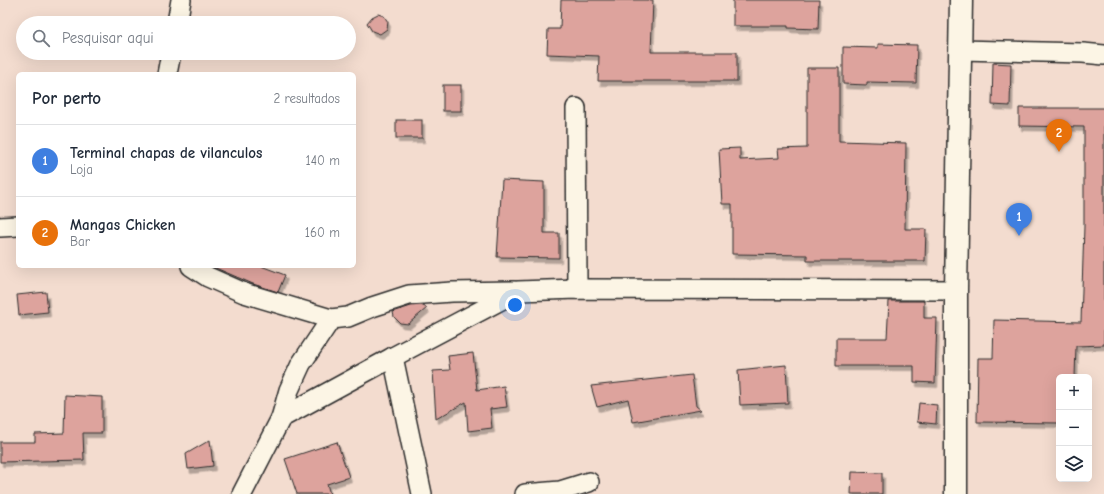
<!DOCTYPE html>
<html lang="pt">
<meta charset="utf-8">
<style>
:root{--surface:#fff;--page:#f6f6f7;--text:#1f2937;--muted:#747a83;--line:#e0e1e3;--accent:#db2777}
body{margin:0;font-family:"Comic Neue",sans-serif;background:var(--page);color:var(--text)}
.controls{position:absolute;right:12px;bottom:12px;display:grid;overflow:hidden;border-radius:6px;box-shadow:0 4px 16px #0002}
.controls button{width:36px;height:36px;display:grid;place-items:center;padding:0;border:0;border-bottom:1px solid var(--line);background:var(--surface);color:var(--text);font:20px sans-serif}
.you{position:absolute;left:515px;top:305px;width:14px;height:14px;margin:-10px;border:3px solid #fff;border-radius:50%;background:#1a73e8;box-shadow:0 0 0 6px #1a73e833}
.badge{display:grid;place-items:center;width:26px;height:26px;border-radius:50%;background:var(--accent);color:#fff;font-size:13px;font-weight:700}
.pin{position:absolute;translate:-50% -33px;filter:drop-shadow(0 1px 2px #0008)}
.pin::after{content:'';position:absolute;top:21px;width:14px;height:12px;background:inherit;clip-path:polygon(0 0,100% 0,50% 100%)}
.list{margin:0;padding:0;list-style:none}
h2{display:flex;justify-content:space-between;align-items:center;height:52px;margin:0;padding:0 16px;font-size:17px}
h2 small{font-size:13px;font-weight:400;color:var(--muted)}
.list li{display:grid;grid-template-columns:26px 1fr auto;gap:12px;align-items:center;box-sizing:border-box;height:72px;padding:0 16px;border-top:1px solid var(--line)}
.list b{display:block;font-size:15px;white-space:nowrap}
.list p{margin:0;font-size:13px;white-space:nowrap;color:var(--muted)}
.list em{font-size:13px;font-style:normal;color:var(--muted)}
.icon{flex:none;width:22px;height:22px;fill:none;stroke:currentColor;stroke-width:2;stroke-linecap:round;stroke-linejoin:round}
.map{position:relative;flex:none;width:1104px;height:494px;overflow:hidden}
.search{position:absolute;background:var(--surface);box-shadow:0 4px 16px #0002;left:16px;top:16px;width:340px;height:44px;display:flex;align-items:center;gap:10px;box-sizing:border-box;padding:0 14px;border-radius:22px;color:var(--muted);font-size:15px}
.panel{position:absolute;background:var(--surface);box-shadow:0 4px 16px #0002;left:16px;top:72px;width:340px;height:196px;border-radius:6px}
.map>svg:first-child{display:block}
.building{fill:#dda39d;stroke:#2b2b2b;filter:url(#shadow)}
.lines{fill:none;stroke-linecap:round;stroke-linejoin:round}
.street-casing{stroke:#2b2b2b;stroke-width:22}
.secondary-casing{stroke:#2b2b2b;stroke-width:25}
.street{stroke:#fcf5e5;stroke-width:19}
.secondary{stroke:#fcf5e5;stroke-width:22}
</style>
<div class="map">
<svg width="1104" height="494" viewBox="0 0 1104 494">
<defs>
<filter id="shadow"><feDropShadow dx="2.5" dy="4.5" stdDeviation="0" flood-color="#0004"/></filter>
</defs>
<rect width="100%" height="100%" fill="#f3dccf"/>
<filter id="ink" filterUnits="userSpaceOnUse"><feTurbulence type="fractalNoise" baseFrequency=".025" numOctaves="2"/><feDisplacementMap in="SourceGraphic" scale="8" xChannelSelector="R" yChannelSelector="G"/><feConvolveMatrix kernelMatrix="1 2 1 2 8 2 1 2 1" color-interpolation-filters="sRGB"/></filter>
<g filter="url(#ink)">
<g class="building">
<path d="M561,0H653L651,52H737V81H598L599,56L547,54L548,29H560Z"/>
<path d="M733,0H819L818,29L788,28V26H733Z"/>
<path d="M378,14L384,16L388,22L387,29L380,34L372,31L367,23L372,17Z"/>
<path d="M878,44L917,45L916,83L867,82V85L843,84V47L878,48Z"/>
<path d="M993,63L1011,64L1010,106L992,105Z"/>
<path d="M807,68H839V141L906,143L905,229H926L925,261H807V255L732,254V204H722L719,149L740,148V160L779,158L778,149L807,148Z"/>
<rect x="443" y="85" width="18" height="26"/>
<path d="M1019,108H1104V345L1076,346L1075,377H1059V423L977,422L978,358H993L994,320L1081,322L1084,226V127L1019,126Z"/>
<rect x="396" y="120" width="26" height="18"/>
<path d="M502,180L544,182V233H559V258L497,257Z"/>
<path d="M211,266H261L285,275L278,292L253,284Z"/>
<path d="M46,292L48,312L19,315L17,295Z"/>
<path d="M889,301H924V318H937L935,383L914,382V366H836V338H887Z"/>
<path d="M421,305L427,308L408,324L400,323L394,317L393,312L411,306Z"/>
<path d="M473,353L477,390L504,386L507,407L490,409L492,428L468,431L466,402L436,419L433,371L450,370L448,356Z"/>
<path d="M786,365L788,403L740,405L738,370Z"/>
<path d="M692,375L696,406L701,410L633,422L628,399L597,407L591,386Z"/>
<path d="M65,395L102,397V433H83L84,460L0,462V442H35V434L64,433Z"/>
<path d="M919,403L937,405L936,424L917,422Z"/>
<path d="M210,440L213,466L188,469L186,454Z"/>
<path d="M337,442L349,477L327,484L330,494H297L285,459Z"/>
<path d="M852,472L882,473V494H851Z"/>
</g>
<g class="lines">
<defs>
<g id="street">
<path d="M177,23L181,0"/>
<path d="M960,50L1083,53L1104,55"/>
<path d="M167,74L171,53"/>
<path d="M576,108L577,289"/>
<path d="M0,227L18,226"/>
<path d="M191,266L208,277L244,293L331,319L348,317L372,307L409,295L452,292L514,291"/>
<path d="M281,418L289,390L301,364L331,319"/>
<path d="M242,494L281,418L393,357"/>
<path d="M422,494L393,357L518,291L577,289L956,290"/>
<path d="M525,494L560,491L589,482"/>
</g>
<path id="secondary" d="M956,494V290L961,0"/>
</defs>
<use href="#street" class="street-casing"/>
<use href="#secondary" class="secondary-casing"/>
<use href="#street" class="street"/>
<use href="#secondary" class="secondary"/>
</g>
</g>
</svg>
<div class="controls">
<button>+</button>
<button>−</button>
<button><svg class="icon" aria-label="layers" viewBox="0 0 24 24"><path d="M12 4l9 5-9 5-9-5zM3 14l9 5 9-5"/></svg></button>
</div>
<div class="you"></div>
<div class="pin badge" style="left:1019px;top:236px;background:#3f7fe0">1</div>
<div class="pin badge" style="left:1059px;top:152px;background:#e8710a">2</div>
<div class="search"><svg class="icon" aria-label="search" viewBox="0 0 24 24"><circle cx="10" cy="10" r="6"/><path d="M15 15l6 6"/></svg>Pesquisar aqui</div>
<section class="panel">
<h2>Por perto<small>2 resultados</small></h2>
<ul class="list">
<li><span class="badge" style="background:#3f7fe0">1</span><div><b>Terminal chapas de vilanculos</b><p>Loja</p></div><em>140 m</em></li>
<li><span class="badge" style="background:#e8710a">2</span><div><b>Mangas Chicken</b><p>Bar</p></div><em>160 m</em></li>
</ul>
</section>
</div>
